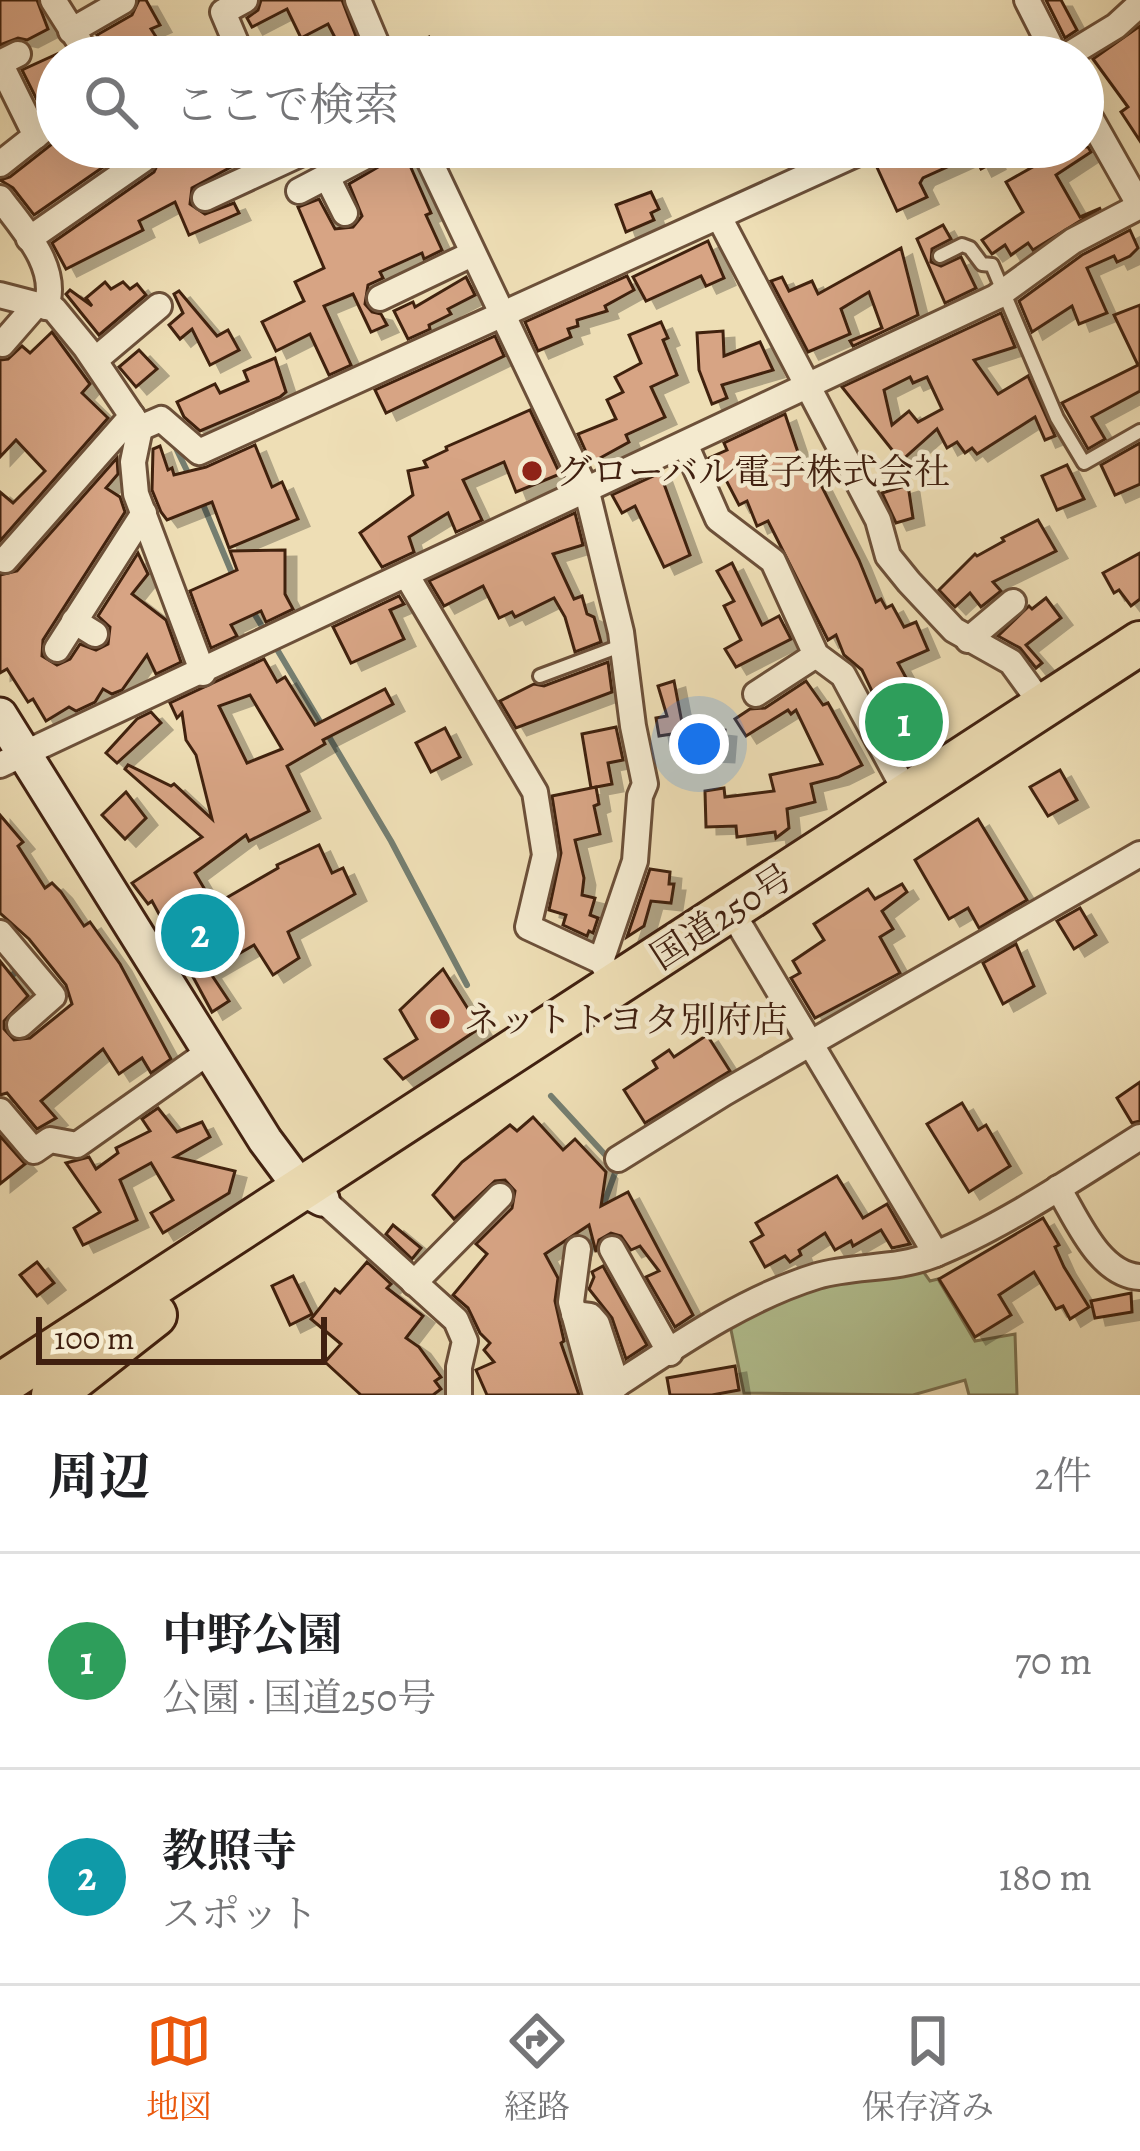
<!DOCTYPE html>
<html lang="ja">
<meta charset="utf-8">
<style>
:root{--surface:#fff;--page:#f6f6f6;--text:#202124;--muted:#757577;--line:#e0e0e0;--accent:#ea580c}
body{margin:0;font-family:Alegreya,"Noto Serif JP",serif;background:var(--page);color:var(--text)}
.scale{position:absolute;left:36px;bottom:30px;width:291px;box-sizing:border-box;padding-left:12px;border:6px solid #402010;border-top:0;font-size:33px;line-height:42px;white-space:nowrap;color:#402010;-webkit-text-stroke:9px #f4eacf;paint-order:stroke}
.you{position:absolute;left:699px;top:744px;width:42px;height:42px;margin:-30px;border:9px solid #fff;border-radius:50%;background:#1a73e8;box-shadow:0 0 0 18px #1a73e833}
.badge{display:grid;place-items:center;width:78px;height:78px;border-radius:50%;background:var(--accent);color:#fff;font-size:39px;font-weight:700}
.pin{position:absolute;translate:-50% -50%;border:6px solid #fff;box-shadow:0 3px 12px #0006}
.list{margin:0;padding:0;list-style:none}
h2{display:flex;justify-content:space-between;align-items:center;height:156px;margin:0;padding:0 48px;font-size:51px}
h2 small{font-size:39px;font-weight:400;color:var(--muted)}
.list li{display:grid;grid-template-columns:78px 1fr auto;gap:36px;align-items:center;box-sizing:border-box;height:216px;padding:0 48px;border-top:3px solid var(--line)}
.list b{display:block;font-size:45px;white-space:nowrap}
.list p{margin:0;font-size:39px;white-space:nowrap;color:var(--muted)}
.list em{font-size:39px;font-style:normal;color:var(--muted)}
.icon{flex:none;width:66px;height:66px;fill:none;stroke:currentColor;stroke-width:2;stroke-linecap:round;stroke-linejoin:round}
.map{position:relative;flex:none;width:1140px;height:1395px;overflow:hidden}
.search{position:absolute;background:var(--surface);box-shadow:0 12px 48px #0002;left:36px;right:36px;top:36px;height:132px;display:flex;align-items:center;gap:30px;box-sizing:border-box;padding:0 42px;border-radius:66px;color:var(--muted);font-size:45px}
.sheet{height:588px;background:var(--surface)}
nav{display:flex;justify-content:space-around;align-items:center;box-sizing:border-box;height:168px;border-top:3px solid var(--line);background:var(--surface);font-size:33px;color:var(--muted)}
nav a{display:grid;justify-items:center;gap:6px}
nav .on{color:var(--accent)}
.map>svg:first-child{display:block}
.green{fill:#b3c292;stroke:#7a7151;stroke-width:3}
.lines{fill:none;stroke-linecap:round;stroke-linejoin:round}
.stream{stroke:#757e70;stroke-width:6}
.building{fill:#d7a484;stroke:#402010;stroke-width:3;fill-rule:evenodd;filter:url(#shadow)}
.lane-casing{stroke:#6c5039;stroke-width:18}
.street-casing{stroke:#6c5039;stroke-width:30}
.secondary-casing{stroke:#402010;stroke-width:39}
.highway-casing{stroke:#402010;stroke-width:48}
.lane{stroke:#f4eacf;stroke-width:12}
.street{stroke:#f4eacf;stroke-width:24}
.secondary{stroke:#f4eacf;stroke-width:33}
.highway{stroke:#eedeb5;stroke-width:42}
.poi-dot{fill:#8f2418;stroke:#f4eacf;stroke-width:4.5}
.labels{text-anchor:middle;stroke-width:9;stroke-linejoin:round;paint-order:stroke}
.poi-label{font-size:36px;fill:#402010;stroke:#f4eacf;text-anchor:start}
.street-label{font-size:36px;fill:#402010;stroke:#f4eacf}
</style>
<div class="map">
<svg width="1140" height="1395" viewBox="0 0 1140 1395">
<defs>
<filter id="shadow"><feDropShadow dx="11" dy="7" stdDeviation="0" flood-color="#0004"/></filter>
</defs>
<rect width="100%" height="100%" fill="#eedeb5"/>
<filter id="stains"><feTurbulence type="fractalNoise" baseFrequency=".00167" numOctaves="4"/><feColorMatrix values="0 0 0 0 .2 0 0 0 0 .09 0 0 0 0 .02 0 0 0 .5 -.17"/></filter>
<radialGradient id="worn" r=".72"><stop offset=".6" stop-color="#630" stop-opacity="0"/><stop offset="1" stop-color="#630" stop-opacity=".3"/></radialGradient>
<g class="green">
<path d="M912,690L932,736L896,757L891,747L895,744L876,709Z"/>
<path d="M920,1267L930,1281L938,1279L975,1341L1015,1334L1017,1395H969L965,1380L913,1395L744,1393L730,1325L819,1281Z"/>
</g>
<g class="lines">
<g class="stream">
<path d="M173,442L191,479"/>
<path d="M202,502L234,578"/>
<path d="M252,610L266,633"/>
<path d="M275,646L391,841L467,985"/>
<path d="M0,989L20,967"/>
<path d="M479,1009L488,1023"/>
<path d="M551,1096L609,1159"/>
<path d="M602,1209L615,1173"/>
<path d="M588,1261L595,1233"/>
</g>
</g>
<g class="building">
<path d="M0,0H37L48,29L27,40L18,38L0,45Z"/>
<path d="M139,0H146L160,25L151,29L169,57H126L115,39L104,46L97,35L132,15Z"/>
<path d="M261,0H342L364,57H345L328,24L301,38L287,9L252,27L247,18L258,10Z"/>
<path d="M1046,0H1061L1077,30L1065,38Z"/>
<path d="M1140,26V141L1121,112L1128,107L1093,59Z"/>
<path d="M429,37L438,57H398V52Z"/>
<path d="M57,54V103L42,110L22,70Z"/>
<path d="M57,140V147H132L34,215L13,188L0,180L10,177Z"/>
<path d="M155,147H160L167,162L175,164L185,162L193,147H223L233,166L192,188L190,204L205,214L234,203L239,213L189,235L175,202L139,221L143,230L66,269L52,243L154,172L160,159Z"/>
<path d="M895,147H992L988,149L994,162L981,169L974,155L923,178L920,183L927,197L897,211L875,163Z"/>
<path d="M1048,147H1088L1091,152L1056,175L1080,217L1101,208L1033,250L1028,243L1011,255L1005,245L992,254L982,240L1023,212L1006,182L1052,156Z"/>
<path d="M404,152L431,213L426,215L442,250L424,259L422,253L380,272L383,278L368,285L365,304L372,312L381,314L387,325L371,332L353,294L324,306L351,365L329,375L310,334L276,351L262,322L304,301L295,282L324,268L298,207L319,199L335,229L353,227L362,216L349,184Z"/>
<path d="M651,192L659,209L651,213L654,220L626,232L616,205Z"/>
<path d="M943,225L951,239L932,249L931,262L941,266L961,257L976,288L945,303L917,239Z"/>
<path d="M1130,230L1138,248L1130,256L1117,262L1114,256L1087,268L1107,313L1079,324L1072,306L1032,332L1019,301L1082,255Z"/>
<path d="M708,241L724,278L706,286L701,276L646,301L633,277Z"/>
<path d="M901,248L918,315L853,346L850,341L882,328L869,292L841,309L850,334L808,352L771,281L782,277L789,291L812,281L818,294Z"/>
<path d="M627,276L634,290L605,306L607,311L577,320L578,326L568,329L571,337L538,351L525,322Z"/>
<path d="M466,277L475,295L448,309L451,314L429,325L430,329L408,339L394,311L413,302L415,307Z"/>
<path d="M105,282L111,289L123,282L130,289L137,284L146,295L99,335L66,294L70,290L92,306L86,298Z"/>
<path d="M179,291L217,336L228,330L239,350L210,365L192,329L180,339L169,325L183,313L174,294Z"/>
<path d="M1140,305V391L1092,417L1105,439L1088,449L1062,403L1138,365L1114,315Z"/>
<path d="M1001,313L1015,347L974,360L998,394L1028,376L1055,436L1045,440L1035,417L977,454L972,448L965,453L957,442L947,448L937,429L901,461L842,387ZM910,377L913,383L927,377L942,409L918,422L909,411L892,425L884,390Z"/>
<path d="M661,322L668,338L663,340L677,375L651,387L665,417L626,435L629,442L591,463L578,434L616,419L607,400L623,392L615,377L641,363L629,335Z"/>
<path d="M723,331L724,356L760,342L773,370L722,385L727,398L712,404L699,370L697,333Z"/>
<path d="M52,332L90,384L82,393L108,418L0,541V492L13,503L45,471L16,440L0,457V360L8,359L22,346L30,353Z"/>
<path d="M495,336L504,356L386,413L375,390Z"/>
<path d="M139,350L157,369L136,387L119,367Z"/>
<path d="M275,358L286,392L280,397L200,431L184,417L177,402L215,384L220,393L248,381L244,371Z"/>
<path d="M530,410L560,474L516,492L504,462L463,480L482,520L456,532L448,513L409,537L414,552L382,567L360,533L413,495L408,471L427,467L424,461L447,450L446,447Z"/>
<path d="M785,414L807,479L816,475L859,560L876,602L881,599L886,608L892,605L904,627L916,622L928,650L898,663L910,685L878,704L862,670L844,655L836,635L828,640L768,521L757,526L747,501L739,505L725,478L719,480L709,458L727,450L724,443Z"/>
<path d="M1140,443V484L1115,495L1101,465Z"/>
<path d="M255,445L272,487L282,482L298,519L229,548L212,502L167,520L161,512L152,490L153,449L160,446L168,470L172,468L174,475L206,467Z"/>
<path d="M117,458L118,474L106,488L120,497L125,512L43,640L42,656L57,665L70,659L80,644L96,650L108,644L110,627L98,616L138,553L148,574L132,594L166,620L181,662L156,674L147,655L122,690L112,694L103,689L95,702L76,711L69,707L46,721L33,699L28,702L7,669L0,673V575L17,571Z"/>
<path d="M1067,465L1084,499L1057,510L1042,476Z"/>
<path d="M660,473L690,555L664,567L635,506L622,513L612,495Z"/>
<path d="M908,485L913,518L896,523L882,493Z"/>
<path d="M575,513L583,545L553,554L574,599L582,596L587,614L594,617L601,642L575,652L565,617L554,598L515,617L512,612L499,618L483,586L444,606L429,581Z"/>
<path d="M1038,520L1056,551L993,582L1001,591L981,607L970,593L955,607L939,590L975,554L977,556L1004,541L1002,538Z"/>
<path d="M285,550V594L293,609L266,622L261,611L231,625L237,636L211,648L190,591L237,570L230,551Z"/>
<path d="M1140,553V599L1131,606L1119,590L1114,593L1103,573Z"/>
<path d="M732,563L762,625L779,616L791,639L736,667L725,649L741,640L724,606L734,601L717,571Z"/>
<path d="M399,596L404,604L390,610L404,639L351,663L333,627Z"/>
<path d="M1046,598L1061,618L1026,645L1042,663L1036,668L1020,648L998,636L1029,606L1032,609Z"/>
<path d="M264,659L277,682L285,677L315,725L385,689L393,704L323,740L325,744L287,766L309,811L249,841L246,835L195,873L214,905L278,868L277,865L319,845L332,873L343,868L355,894L288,932L299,958L273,975L254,945L209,971L229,1001L212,1012L152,901L148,904L132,883L202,837L125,769L128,765L171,786L174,784L212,819L196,755L186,740L182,713L177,718L170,703ZM250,695L282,749L247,763L219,706Z"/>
<path d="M608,662L612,692L516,728L500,701L534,684L544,686Z"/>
<path d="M674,681L688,754L678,756L672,734L659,736L656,718L667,716L658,686Z"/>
<path d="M806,681L823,705L828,703L862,765L838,777L811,784L815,802L787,809L789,828L776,838L775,832L737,837L736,826L706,827L705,791L724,788L725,797L774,791L770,775L822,764L796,710L791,714L788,710L746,736L735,719L750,709L765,708Z"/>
<path d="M151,712L161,723L117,763L106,753L137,719Z"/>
<path d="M616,727L623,760L608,763L612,784L591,788L582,734Z"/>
<path d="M445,728L460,757L431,772L416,743Z"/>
<path d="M707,728L725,730L723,755L705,754Z"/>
<path d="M1060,770L1077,800L1048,816L1030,787Z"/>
<path d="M596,787L599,804L594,806L600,834L575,840L584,878L582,895L595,898L590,915L598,918L593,933L589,931L587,936L563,925L566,915L549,910L561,853L552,796Z"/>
<path d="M126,792L146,818L125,839L102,815Z"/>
<path d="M0,815L23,842L18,846L45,888L52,883L61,892L84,926L90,922L120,964L171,1059L151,1073L142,1058L119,1074L103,1049L41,1101L56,1118L37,1129L7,1093L0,1095V961L28,996L4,1021V1029L14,1040L30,1038L72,1004L66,985L29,939L0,913Z"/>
<path d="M978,819L1027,900L979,928L968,908L949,919L915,860Z"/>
<path d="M650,869L670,872L669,884H674L671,903L651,901L644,926L627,937Z"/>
<path d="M902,884L907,892L882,911L893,929L880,937L900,973L815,1018L791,978L800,973L793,961L824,940L814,924L868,889L875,899Z"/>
<path d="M1080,908L1096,935L1074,949L1057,921Z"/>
<path d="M1016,944L1034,986L1003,1004L983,963Z"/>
<path d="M443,969L480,1028L403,1079L385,1059L417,1039L400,1010Z"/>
<path d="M707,1035L730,1071L645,1123L624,1090L657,1068L653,1061L669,1050L674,1057Z"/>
<path d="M1140,1082V1121L1132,1123L1117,1098Z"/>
<path d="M962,1103L978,1130L986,1125L1010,1166L969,1192L927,1124Z"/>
<path d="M158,1108L177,1132L202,1122L210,1137L175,1157L235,1171L229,1193L163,1233L151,1213L173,1200L151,1163L120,1180L137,1220L83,1245L74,1228L100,1212L66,1163L89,1157L96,1169L118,1153L116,1148L150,1131L142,1119Z"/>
<path d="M533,1117L563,1150L575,1139L606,1172L601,1206L628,1192L693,1315L675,1327L646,1277L659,1271L640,1246L631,1250L621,1236L611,1233L599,1240L596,1252L589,1225L545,1254L558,1278L555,1301L564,1341L561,1343L579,1395H487L476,1370L494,1362L484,1350L490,1343L480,1333L468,1308L453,1295L487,1254L476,1244L512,1208L515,1191L505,1180L495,1181L454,1219L433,1195L462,1162L510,1125L517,1131Z"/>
<path d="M0,1136L25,1164L0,1184Z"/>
<path d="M837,1176L863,1218L887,1204L910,1244L892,1248L881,1230L853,1246L851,1241L835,1250L825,1233L799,1250L801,1255L790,1262L785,1256L765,1267L751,1242L763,1235L756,1223Z"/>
<path d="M1043,1218L1059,1245L1055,1247L1064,1267L1089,1307L1070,1319L1063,1306L1056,1309L1034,1272L999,1295L1011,1315L975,1337L939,1279Z"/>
<path d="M393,1225L421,1248L412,1259L386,1234Z"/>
<path d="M37,1262L54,1283L37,1296L20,1275Z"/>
<path d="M367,1262L391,1284L387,1288L423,1316L406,1338L419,1347L441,1377L435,1381L441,1389L433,1395H361L325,1362L341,1344L311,1319L335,1289L340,1293Z"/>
<path d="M603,1266L647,1345L626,1359L612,1318L589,1289L594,1277L592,1272Z"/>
<path d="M293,1276L312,1314L290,1325L272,1286Z"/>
<path d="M1131,1293L1132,1312L1095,1318L1091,1301Z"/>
<path d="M735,1366L739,1390L712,1395H670L667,1378Z"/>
</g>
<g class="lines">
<defs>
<g id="lane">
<path d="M940,256L962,245L970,248L982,264L992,265L1057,418L1084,463L1140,431"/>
<path d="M540,676L623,645"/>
</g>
<g id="street">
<path d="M53,0L89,57"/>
<path d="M358,0L382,57"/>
<path d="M1027,0L1056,57"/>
<path d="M71,31L123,1"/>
<path d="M18,54L0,63L36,136"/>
<path d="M242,57L223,12L245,0"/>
<path d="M1065,57L1116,26L1140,4"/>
<path d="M1083,105L1140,206"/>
<path d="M176,147V148"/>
<path d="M423,147L587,492L621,632L633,726L645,784L640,796L635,861L601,961"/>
<path d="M0,164L57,119"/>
<path d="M327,177L345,213"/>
<path d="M299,191L383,147"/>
<path d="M0,198C22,228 60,267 46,307"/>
<path d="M205,198L315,147"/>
<path d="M719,217L878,520L888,556L909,582L954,630L1011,662L1043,706"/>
<path d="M29,239L144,159"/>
<path d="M0,295L54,309L86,348L140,428L133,462L136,494L203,673"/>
<path d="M380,298L472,254"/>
<path d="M2,344L36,305"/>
<path d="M95,360L159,306"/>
<path d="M140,428L161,419L199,452L871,147"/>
<path d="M686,446L718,519L773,561L816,655L843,675L907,794"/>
<path d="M5,560L132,416"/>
<path d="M407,576L535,792L545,855L528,927L601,961L608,972"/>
<path d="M74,621L95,634"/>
<path d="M968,640L1013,602"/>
<path d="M57,649L144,513"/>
<path d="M756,694L816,655"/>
<path d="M0,765L996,297L1073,241L1140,206"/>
<path d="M742,929L936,1254"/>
<path d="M0,933L53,996L20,1025"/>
<path d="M0,1111L34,1151L50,1140L77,1145L210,1051"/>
<path d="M618,1159L724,1093L1140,854"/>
<path d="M1058,1188C1077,1219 1099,1275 1140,1277"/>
<path d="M323,1200L456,1320L465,1341L459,1367V1395"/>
<path d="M578,1249L571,1302L596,1395"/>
<path d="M612,1249L670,1353"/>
<path d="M414,1283L500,1196"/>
<path d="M574,1314L590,1316L597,1324L617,1385"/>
<path d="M601,1395C669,1351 739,1300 817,1276C855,1265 895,1270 933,1255C1001,1228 1078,1176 1140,1137"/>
</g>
<path id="secondary" d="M0,715L265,1140L300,1187L322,1199"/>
<g id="highway">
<path d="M0,1385L1140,643"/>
<path d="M53,1395L155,1315"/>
</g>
</defs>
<use href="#lane" class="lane-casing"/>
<use href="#street" class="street-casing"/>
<use href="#secondary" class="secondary-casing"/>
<use href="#highway" class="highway-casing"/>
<use href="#lane" class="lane"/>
<use href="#street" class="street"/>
<use href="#secondary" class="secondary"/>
<use href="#highway" class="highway"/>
</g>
<g class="poi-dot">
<circle cx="532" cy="471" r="12"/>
<circle cx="440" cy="1019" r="12"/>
</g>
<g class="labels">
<g class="poi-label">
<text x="556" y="484">グローバル電子株式会社</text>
<text x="464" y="1032">ネットトヨタ別府店</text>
</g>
<g class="street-label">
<text transform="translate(721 916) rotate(-33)" y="13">国道250号</text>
</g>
</g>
<rect width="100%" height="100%" filter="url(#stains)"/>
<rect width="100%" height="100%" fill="url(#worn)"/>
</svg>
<div class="scale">100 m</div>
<div class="you"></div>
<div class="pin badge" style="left:904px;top:722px;background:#2e9e5b">1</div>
<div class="pin badge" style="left:200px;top:933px;background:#0f9aa8">2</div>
<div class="search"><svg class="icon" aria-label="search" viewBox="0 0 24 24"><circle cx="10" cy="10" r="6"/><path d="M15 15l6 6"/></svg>ここで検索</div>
</div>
<section class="sheet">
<h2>周辺<small>2件</small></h2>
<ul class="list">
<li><span class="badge" style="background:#2e9e5b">1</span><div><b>中野公園</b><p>公園 · 国道250号</p></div><em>70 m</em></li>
<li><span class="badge" style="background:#0f9aa8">2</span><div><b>教照寺</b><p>スポット</p></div><em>180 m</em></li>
</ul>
</section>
<nav>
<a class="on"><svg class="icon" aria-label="map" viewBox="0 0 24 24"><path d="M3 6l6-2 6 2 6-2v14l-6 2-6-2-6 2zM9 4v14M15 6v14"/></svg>地図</a>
<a><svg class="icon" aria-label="directions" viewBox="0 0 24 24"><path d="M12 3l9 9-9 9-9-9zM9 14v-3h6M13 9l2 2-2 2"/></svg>経路</a>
<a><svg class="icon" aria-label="saved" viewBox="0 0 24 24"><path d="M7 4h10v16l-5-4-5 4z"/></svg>保存済み</a>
</nav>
